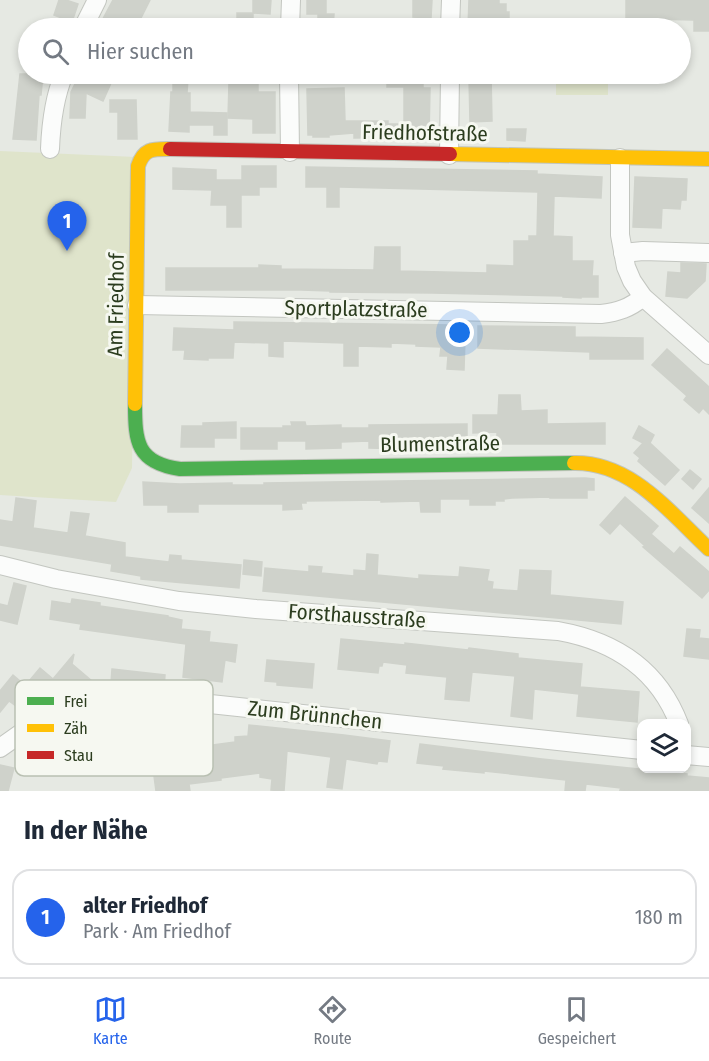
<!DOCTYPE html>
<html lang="de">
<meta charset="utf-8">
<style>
:root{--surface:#fff;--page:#f6f6f7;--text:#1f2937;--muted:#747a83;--line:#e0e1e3;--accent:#2563eb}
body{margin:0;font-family:"Fira Sans Condensed",sans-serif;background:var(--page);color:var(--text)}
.controls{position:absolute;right:18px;bottom:18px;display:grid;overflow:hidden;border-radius:12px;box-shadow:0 3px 9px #0003}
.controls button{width:54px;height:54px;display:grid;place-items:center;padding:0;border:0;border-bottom:2px solid var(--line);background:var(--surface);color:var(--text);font:30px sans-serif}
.you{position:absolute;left:460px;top:333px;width:21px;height:21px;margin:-15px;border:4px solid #fff;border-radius:50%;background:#1a73e8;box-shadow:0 0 0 9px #1a73e833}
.badge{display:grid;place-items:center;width:39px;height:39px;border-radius:50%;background:var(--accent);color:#fff;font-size:20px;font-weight:700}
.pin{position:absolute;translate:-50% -50px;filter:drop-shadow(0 2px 3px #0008)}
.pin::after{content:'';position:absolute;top:32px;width:21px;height:18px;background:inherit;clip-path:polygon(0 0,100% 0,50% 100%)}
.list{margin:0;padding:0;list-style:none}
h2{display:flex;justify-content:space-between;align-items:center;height:78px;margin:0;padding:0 24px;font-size:26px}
h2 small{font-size:20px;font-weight:400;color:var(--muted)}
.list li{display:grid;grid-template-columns:39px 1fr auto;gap:18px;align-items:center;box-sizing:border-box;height:96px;margin:0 12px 12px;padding:0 12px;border:2px solid var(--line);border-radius:18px}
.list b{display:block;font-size:22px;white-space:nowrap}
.list p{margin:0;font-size:20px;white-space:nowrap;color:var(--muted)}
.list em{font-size:20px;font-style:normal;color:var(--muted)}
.icon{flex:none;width:33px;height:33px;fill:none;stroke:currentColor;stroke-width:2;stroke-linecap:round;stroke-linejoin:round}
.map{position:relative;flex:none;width:709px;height:791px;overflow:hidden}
.search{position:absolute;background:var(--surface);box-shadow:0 3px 9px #0003;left:18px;right:18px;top:18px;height:66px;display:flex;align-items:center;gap:15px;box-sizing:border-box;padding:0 21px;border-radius:33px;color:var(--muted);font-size:22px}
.sheet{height:186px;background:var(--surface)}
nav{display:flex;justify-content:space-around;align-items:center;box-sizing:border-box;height:84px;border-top:2px solid var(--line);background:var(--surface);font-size:16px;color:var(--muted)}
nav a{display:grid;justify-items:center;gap:3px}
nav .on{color:var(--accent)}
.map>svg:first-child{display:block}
.green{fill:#dfe4cb}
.building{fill:#cfd2cb;stroke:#cfd2cb;stroke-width:1.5}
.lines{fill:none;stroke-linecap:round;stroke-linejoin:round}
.street-casing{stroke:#c3c6c0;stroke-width:20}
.fast-casing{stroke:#c1c5bc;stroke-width:16}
.slow-casing{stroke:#c1c5bc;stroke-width:16}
.jam-casing{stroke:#c1c5bc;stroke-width:16}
.street{stroke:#fbfcfb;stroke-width:18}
.fast{stroke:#4caf50;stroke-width:14}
.slow{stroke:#ffc107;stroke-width:14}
.jam{stroke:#c62828;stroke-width:14}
.labels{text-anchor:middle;stroke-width:6;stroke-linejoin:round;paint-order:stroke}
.street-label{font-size:21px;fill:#2c3d1f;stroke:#f6f8f1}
.key{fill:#f6f8f1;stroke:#b9c0b2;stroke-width:1.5}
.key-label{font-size:16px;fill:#2c3d1f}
</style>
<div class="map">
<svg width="709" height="791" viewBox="0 0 709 791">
<rect width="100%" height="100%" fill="#e6e9e3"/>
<g class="green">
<path d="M556,18L608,19V28H556Z"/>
<rect x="556" y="74" width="52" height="21"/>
<path d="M0,151L136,157L132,468L116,502L0,495Z"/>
</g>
<g class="building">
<path d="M59,0H66L78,4L72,22L54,15Z"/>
<path d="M113,0H150L136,28L124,22L121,28H98Z"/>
<path d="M253,0H271L270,14L253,13Z"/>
<rect x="307" y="0" width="19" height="14"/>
<path d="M413,0H432L431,18L413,17Z"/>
<path d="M469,0H499V4H506V12H509V28H468Z"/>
<path d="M626,0H709V31H694V20L649,19V28H626Z"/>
<rect x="237" y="13" width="16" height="15"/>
<path d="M318,14H334L333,28H318Z"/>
<path d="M20,74H43L41,95H39L36,140L13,139Z"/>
<path d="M80,74H115L103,101L86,93L85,118H70L71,92Z"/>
<path d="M387,74H423V88H430L429,137L354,138V133L329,135V137H313V135H308L307,89L344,88L345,121H388V124H404V87H387Z"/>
<path d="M491,76L492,121L470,122L469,77Z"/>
<path d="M173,77L188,78L187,93H190V112L227,113V135H214V125H189V132L169,131L171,92H173Z"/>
<path d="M244,81H258V92H275V133H253V119L228,118L229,83L244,82Z"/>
<path d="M110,100H136L137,139H118V112H110Z"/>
<path d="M507,129H526L525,141L507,140Z"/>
<path d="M242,166H276V187H259V195H241V227H227V205H211L212,190L173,189V168L216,170V180H242Z"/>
<path d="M306,167L537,171V174L602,177L601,198L554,196L553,236L572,237V261H593L592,276H598V297H581V298L563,297V296L432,293L330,292V291L301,290H166V268H259V265L281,266V269L374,270L375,247H400V271L487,273V265L514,266V241H529V236H537L538,192L340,187H339V207H327V187H306Z"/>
<path d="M635,177L687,179L686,200H681L680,209L662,208L661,228L633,227Z"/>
<path d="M681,263L706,264L705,281L687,298L666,296L668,272L681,273Z"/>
<path d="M234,322L454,325V338H465L464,370L447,369L448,356H440L441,347L416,346V344L391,343V347L358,346V366H344V343L283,341V357L269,356V343L234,342L233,358H208V360L184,359L185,350H173L174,328L234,330Z"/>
<path d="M478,326L575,327V337L643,338V359H590V352L478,348Z"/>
<path d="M667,349L709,387V414L703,408L699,413L684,400L687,396L652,365Z"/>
<path d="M499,395H520L521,411L547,410V424L605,423V444H497V432L473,433V415H498Z"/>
<path d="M236,422V438H214V447H181L182,426H203V423Z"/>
<path d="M291,422H305L306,426L341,425V428H369V425L467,424V446L433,447V440H405V449L369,448V441L341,442V448L306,449V441H277V449H241V428H283V426H292Z"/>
<path d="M639,426L654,435L650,443L679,470L665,485L638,461L640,458L634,453L643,443L633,438Z"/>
<path d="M690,470L701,479L693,489L682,479Z"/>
<path d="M585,478L594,479V490H587V498H550V497L512,498L504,499V501H495V505H470V499H440V512H421L420,501L381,502V500L306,501V503H301L302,509L283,510V504H198V512H168V505H144L143,482L180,484L232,483V485H264V483Z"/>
<path d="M709,488V523L692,508Z"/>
<path d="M625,497L658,526L651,534L674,554L680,547L709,572V590L702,598L643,547L645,546L620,523L610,534L600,525Z"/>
<path d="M16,498L36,501L33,528L68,533L71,512L89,514L85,536L125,543V557L169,562L170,555L181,556V560L241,565L239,588L141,579V576L111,571L112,564L0,545V520L13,522Z"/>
<path d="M367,554L378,555L377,575L419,579V575L459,577L460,567L489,570L487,581L493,582L492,589L518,591L520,570L551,571L550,595L623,602L621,624L263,591L265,568L309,572V566L322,567L321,573L354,576V570L366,571Z"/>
<path d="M244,560L262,562L261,576L243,574Z"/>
<path d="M14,583L26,586L17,624L0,620V604L8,606Z"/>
<path d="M72,599L100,603V606L168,616V617L182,620L181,629L210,632L209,642L237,645L235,662L225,660L222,682L183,677L186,644L80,629L81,624L50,619L52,601L71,604Z"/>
<path d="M687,629L700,630L699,638L709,639V659L684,656Z"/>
<path d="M341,639L405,645V643L468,650L469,648L518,654V658L582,664L580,687L639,692L637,722L577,716L579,694L534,689L532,719L511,716L515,676L472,672L469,701L445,699L447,677L406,673L407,665L383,662L382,666H379L378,673L338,669Z"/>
<path d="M74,654L72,664L92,681L69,679L67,690L61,685L51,698L47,695L43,700L25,686L40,668L53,679Z"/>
<path d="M267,660L314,664L312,688L277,685V682L265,681Z"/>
<path d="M112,669L165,675L164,688L111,683Z"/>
<path d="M13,675L33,692L23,704L20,701L16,706L9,701L0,712V691Z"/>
<path d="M140,710L157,713L149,742L159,738L162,759L192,755L191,748L235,742V737L248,736L249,725L344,735L390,741L387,762L378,761L377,764L346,759L342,789L327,787L331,757L287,751L284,791L271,790L272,779L260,777V773L221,778V780L189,784L190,791H156L152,761H147Z"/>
<path d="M420,744L542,759L687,774V776L709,778V791H634L620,790L621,788L586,784L585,791H565L566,780L484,771V773L443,769L444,766L417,763Z"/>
<path d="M0,765L14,768L8,791H0Z"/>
</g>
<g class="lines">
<defs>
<g id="street">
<path d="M83,28L97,0"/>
<path d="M290,28L291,0"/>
<path d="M450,28L451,0"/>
<path d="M289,74L290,152"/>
<path d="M50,149C51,123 54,98 64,74"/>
<path d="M449,155L450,74"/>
<path d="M620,158V235L626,267L632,281L643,297L709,355"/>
<path d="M623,253L643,251L709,253"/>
<path d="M137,305L601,314C618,312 630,308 643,297"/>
<path d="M0,565L56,579L179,601L256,609L558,631C614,641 658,669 679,724"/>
<path d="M0,748L34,724L47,717L87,703L110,698L163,699L642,750"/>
<path d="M686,755L709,757"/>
</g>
<path id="fast" d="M135,404C135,442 137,463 180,469L574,463"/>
<g id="slow">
<path d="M450,154L709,159"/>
<path d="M135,404L138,166C144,148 153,149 170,149"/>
<path d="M574,463C632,462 670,513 709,549"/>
</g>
<path id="jam" d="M170,149L450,154"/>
</defs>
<use href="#street" class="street-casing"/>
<use href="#fast" class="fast-casing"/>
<use href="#slow" class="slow-casing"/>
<use href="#jam" class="jam-casing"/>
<use href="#street" class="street"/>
<use href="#fast" class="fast"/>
<use href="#slow" class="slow"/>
<use href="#jam" class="jam"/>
</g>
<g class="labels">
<g class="street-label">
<text transform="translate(425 133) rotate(1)" y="7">Friedhofstraße</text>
<text transform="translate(116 305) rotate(-89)" y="7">Am Friedhof</text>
<text transform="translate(356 309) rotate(1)" y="7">Sportplatzstraße</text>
<text transform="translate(440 444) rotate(-1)" y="7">Blumenstraße</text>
<text transform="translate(357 616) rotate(4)" y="7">Forsthausstraße</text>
<text transform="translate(315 715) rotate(6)" y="7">Zum Brünnchen</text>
</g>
</g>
<rect x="15" y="680" width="198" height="96" rx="9" class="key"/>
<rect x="27" y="697" width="27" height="8" fill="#4caf50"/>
<rect x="27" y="724" width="27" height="8" fill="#ffc107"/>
<rect x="27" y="751" width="27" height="8" fill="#c62828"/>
<g class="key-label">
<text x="64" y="707">Frei</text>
<text x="64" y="734">Zäh</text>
<text x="64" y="761">Stau</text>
</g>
</svg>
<div class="controls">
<button><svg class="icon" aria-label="layers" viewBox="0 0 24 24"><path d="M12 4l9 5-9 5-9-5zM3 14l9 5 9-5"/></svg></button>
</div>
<div class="you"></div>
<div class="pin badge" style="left:67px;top:251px">1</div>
<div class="search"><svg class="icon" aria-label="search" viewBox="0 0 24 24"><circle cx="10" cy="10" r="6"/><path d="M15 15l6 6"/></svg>Hier suchen</div>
</div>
<section class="sheet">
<h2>In der Nähe<small></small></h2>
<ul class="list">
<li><span class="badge">1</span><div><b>alter Friedhof</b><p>Park · Am Friedhof</p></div><em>180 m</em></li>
</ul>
</section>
<nav>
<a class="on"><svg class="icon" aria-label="map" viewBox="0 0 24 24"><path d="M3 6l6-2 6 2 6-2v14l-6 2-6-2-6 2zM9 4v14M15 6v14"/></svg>Karte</a>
<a><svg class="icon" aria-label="directions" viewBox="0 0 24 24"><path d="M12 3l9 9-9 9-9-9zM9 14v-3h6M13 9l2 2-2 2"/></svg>Route</a>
<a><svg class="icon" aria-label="saved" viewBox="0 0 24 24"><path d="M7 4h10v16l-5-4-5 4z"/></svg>Gespeichert</a>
</nav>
